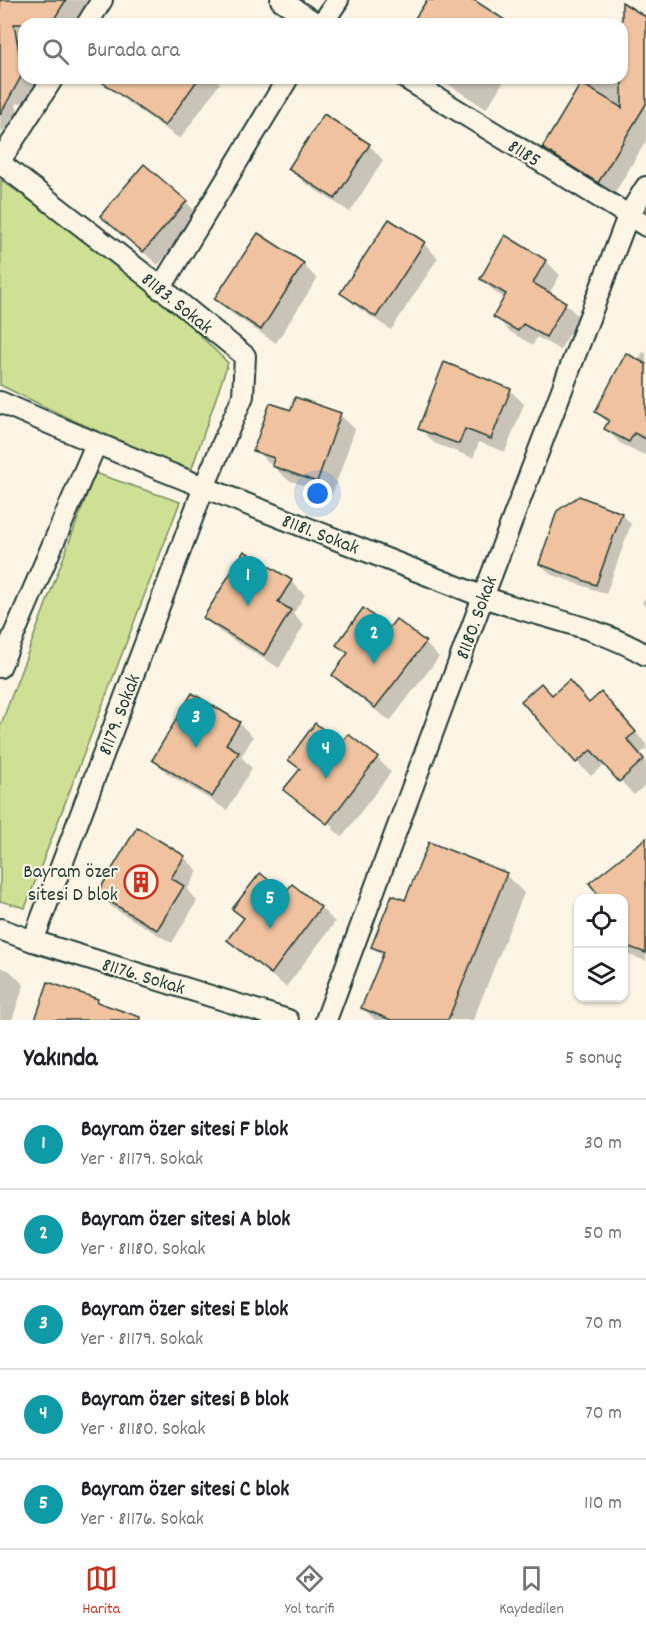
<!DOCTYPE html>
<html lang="tr">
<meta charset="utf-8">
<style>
:root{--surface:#fff;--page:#f6f6f6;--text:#202124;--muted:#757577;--line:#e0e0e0;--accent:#c8321e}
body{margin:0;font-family:Dekko,sans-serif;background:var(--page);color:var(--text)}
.controls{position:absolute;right:18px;bottom:18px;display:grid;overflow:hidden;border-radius:12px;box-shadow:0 2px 4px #0004}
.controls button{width:54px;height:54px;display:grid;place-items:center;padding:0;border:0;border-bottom:2px solid var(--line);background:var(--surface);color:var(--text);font:30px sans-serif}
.you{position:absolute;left:318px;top:494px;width:21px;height:21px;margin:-15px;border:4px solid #fff;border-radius:50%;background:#1a73e8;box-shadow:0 0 0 9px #1a73e833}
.badge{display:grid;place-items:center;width:39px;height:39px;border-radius:50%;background:var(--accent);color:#fff;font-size:20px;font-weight:700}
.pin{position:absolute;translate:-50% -50px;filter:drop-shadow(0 2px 3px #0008)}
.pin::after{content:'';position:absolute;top:32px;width:21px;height:18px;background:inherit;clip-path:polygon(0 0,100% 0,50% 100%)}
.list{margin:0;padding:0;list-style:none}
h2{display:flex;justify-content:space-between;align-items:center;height:78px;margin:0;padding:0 24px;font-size:26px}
h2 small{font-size:20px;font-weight:400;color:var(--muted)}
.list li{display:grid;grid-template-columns:39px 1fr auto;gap:18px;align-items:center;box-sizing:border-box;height:90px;padding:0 24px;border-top:2px solid var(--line)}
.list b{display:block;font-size:22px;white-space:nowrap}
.list p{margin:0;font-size:20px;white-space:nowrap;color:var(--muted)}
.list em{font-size:20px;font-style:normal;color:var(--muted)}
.icon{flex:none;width:33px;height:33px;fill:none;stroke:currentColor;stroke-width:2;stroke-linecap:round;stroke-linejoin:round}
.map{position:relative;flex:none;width:646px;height:1020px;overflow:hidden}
.search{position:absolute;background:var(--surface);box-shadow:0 2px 4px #0004;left:18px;right:18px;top:18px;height:66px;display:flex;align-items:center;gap:15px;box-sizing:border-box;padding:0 21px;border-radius:18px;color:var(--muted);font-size:22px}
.sheet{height:528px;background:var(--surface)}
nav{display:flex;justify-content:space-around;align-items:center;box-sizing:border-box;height:84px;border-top:2px solid var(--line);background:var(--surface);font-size:16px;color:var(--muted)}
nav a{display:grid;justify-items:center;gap:3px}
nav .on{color:var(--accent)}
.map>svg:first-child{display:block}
.green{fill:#cfe094;stroke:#778e64;stroke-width:1.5}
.shadow{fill:#0003}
.building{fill:#f0c29f;stroke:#1f3d34;stroke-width:1.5}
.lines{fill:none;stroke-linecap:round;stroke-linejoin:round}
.street-casing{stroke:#1f3d34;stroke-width:24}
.street{stroke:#fcf5e5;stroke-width:20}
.labels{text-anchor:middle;stroke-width:4.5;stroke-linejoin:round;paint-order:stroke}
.street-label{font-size:20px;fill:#1f3d34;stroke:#fcf5e5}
.poi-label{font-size:20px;fill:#1f3d34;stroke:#fcf5e5;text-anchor:end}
</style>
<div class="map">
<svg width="646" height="1020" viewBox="0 0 646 1020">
<rect width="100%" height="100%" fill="#fcf5e5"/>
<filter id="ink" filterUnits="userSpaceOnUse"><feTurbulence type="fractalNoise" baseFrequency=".0167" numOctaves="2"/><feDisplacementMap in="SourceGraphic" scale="12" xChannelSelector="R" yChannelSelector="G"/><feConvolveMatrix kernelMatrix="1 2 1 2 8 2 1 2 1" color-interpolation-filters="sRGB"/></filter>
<g filter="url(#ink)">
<g class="green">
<path d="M1,180L151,287L228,363L191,471L72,420L0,385Z"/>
<path d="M95,473L180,502L25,908L0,901V727Z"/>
</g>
<g class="shadow">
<path d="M1,0H90L74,24H24V78H35L37,88L30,100L16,104L19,117L10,130L0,131Z"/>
<path d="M628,7L646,18V141L613,196L558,162L543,148L585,78H622V24H618Z"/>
<path d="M118,78H215L220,83L180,139L126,101L112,87Z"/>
<path d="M439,78H506L486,109Z"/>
<path d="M324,116L369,145L383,160L350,212L305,183L290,168Z"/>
<path d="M186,202L200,216L158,265L102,216Z"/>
<path d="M424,244L438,258L391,330L357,307L342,293Z"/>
<path d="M546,261L560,275L549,294L565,303L579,317L560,350L537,337L533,345L509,331L495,316L505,298L496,293L481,279Z"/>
<path d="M303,264L317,279L276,343L231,313L216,299Z"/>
<path d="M643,352L646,353V452L644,455L620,443L606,429L609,424L597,412L638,361Z"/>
<path d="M510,390L524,404L505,452L479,442L473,458L434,443L420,428Z"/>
<path d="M292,412L340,415L355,429L332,495L288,480L255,450Z"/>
<path d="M579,497L622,514L631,524L606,594L550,574L541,564Z"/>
<path d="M291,581L305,595L293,614L304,625L279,668L220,632L205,618Z"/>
<path d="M646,596V607L642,603Z"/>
<path d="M389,630L425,643L439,657L390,721L348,689L334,675L349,655L338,644Z"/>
<path d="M552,696L615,708L646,744V749L640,754L646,761V784L634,795L605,764L591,776L577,762Z"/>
<path d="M239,723L253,737L241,757L252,768L227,810L168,774L154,760Z"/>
<path d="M342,745L377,758L391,772L342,837L333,829L334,827L299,800V803L285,790L301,770L290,760Z"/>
<path d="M646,840V961L629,955L624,950V898H603L591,883Z"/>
<path d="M184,857L198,871L187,890L197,901L172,943L113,908L99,894Z"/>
<path d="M506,875L524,893L473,1020H375L363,1008L383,957L373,946L406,902Z"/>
<path d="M292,886L321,908L335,922L286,987L244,954L229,940L244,920L234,909L286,895Z"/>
<path d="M0,967L10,971L24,985L12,1020H0Z"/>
</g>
<g class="building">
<path d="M0,0H66L51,24H14L23,73L0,115Z"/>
<path d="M427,0H474L511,24H411Z"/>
<path d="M622,2L646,17V104L598,183L542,148L581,83L622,108Z"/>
<path d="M96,78H199L165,126Z"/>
<path d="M324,114L370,144L335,199L288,169Z"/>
<path d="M144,164L187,201L143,252L100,216Z"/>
<path d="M389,219L425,242L376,317L340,293Z"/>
<path d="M258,233L304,263L261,330L214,299Z"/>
<path d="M505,235L546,260L533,283L566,302L546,337L523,324L518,331L493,317L506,294L480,279Z"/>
<path d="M626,353L646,364V439L634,433L629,442L604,429L609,420L595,412Z"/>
<path d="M444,362L511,389L491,439L465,429L459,444L418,429Z"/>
<path d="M295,397L341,413L317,482L272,466L274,458L253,451L270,403L291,410Z"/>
<path d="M579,496L622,513L596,585L539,564L557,511Z"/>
<path d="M244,551L292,580L278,602L291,610L264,655L203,618Z"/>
<path d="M363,608L389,628L396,619L426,642L375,708L332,675L348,653L336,645Z"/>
<path d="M569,680L589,703L601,692L636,732L627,739L644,759L619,782L591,750L576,763L521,701L541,683L552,695Z"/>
<path d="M192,693L240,722L226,744L239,752L212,797L152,760Z"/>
<path d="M315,723L341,743L348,734L378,757L327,824L283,790L300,769L288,760Z"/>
<path d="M137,827L185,856L171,878L184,886L157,930L97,894Z"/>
<path d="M646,838V953L624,945V898H601L589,883Z"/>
<path d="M429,842L507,873L448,1020H391L361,1008L384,952L371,947L392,895L405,900Z"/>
<path d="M260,873L285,893L292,884L321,907L271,974L227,940L244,918L232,909Z"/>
<path d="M48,982L98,999L97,1002L140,1017V1020H35Z"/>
</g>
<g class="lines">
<defs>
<g id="street">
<path d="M281,0L317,24"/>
<path d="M87,24L102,0"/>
<path d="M322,24L338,0"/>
<path d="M405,78L646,226"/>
<path d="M0,161L53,78"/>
<path d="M0,163L144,274L245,356L243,396L204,487L33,941"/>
<path d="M160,289L288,78"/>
<path d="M0,402C157,471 316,531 476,594C531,616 594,624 646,655"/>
<path d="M0,667L96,444"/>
<path d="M0,929L33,941L288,1020"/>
<path d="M326,1020L483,597L628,216L646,187"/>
</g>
</defs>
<use href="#street" class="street-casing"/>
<use href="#street" class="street"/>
</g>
</g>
<defs>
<symbol id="building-ring" viewBox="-11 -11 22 22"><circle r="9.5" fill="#fcf5e5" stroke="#c8321e" stroke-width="1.5"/><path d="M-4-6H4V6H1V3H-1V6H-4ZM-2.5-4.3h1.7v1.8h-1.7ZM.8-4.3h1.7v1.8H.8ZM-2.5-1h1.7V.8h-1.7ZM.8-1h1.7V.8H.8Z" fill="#c8321e"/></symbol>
</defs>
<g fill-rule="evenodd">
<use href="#building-ring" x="122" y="863" width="38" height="38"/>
</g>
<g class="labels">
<g class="street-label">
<text transform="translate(525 152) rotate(32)" y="7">81185</text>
<text transform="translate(178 302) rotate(39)" y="7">81183. Sokak</text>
<text transform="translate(321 533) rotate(21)" y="7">81181. Sokak</text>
<text transform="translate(475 617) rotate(-70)" y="7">81180. Sokak</text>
<text transform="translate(118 714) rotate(-69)" y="7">81179. Sokak</text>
<text transform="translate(144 975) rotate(17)" y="7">81176. Sokak</text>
</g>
<g class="poi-label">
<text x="118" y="877">Bayram özer<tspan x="118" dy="23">sitesi D blok</tspan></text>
</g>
</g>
</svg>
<div class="controls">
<button><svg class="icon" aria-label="locate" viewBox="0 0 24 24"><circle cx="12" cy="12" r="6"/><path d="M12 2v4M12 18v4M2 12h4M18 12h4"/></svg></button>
<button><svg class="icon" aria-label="layers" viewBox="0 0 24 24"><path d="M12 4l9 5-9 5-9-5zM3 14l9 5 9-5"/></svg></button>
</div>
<div class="you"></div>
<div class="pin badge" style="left:248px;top:606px;background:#0f9aa8">1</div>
<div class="pin badge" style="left:374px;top:664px;background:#0f9aa8">2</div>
<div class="pin badge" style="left:196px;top:748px;background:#0f9aa8">3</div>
<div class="pin badge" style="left:326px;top:779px;background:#0f9aa8">4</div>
<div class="pin badge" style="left:270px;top:929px;background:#0f9aa8">5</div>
<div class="search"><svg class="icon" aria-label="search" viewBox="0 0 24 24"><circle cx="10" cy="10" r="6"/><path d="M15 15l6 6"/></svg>Burada ara</div>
</div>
<section class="sheet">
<h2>Yakında<small>5 sonuç</small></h2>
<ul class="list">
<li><span class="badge" style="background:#0f9aa8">1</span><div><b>Bayram özer sitesi F blok</b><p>Yer · 81179. Sokak</p></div><em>30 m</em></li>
<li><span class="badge" style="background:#0f9aa8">2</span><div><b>Bayram özer sitesi A blok</b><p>Yer · 81180. Sokak</p></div><em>50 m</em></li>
<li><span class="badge" style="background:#0f9aa8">3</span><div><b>Bayram özer sitesi E blok</b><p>Yer · 81179. Sokak</p></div><em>70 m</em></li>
<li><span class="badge" style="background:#0f9aa8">4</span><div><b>Bayram özer sitesi B blok</b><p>Yer · 81180. Sokak</p></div><em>70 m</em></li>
<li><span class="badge" style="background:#0f9aa8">5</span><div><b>Bayram özer sitesi C blok</b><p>Yer · 81176. Sokak</p></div><em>110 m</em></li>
</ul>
</section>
<nav>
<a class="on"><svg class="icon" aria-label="map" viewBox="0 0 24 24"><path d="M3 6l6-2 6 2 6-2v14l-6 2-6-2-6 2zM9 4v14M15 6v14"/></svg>Harita</a>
<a><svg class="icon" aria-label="directions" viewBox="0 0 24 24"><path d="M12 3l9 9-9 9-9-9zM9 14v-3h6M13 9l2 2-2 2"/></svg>Yol tarifi</a>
<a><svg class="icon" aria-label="saved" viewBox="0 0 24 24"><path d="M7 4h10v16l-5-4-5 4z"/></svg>Kaydedilen</a>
</nav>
